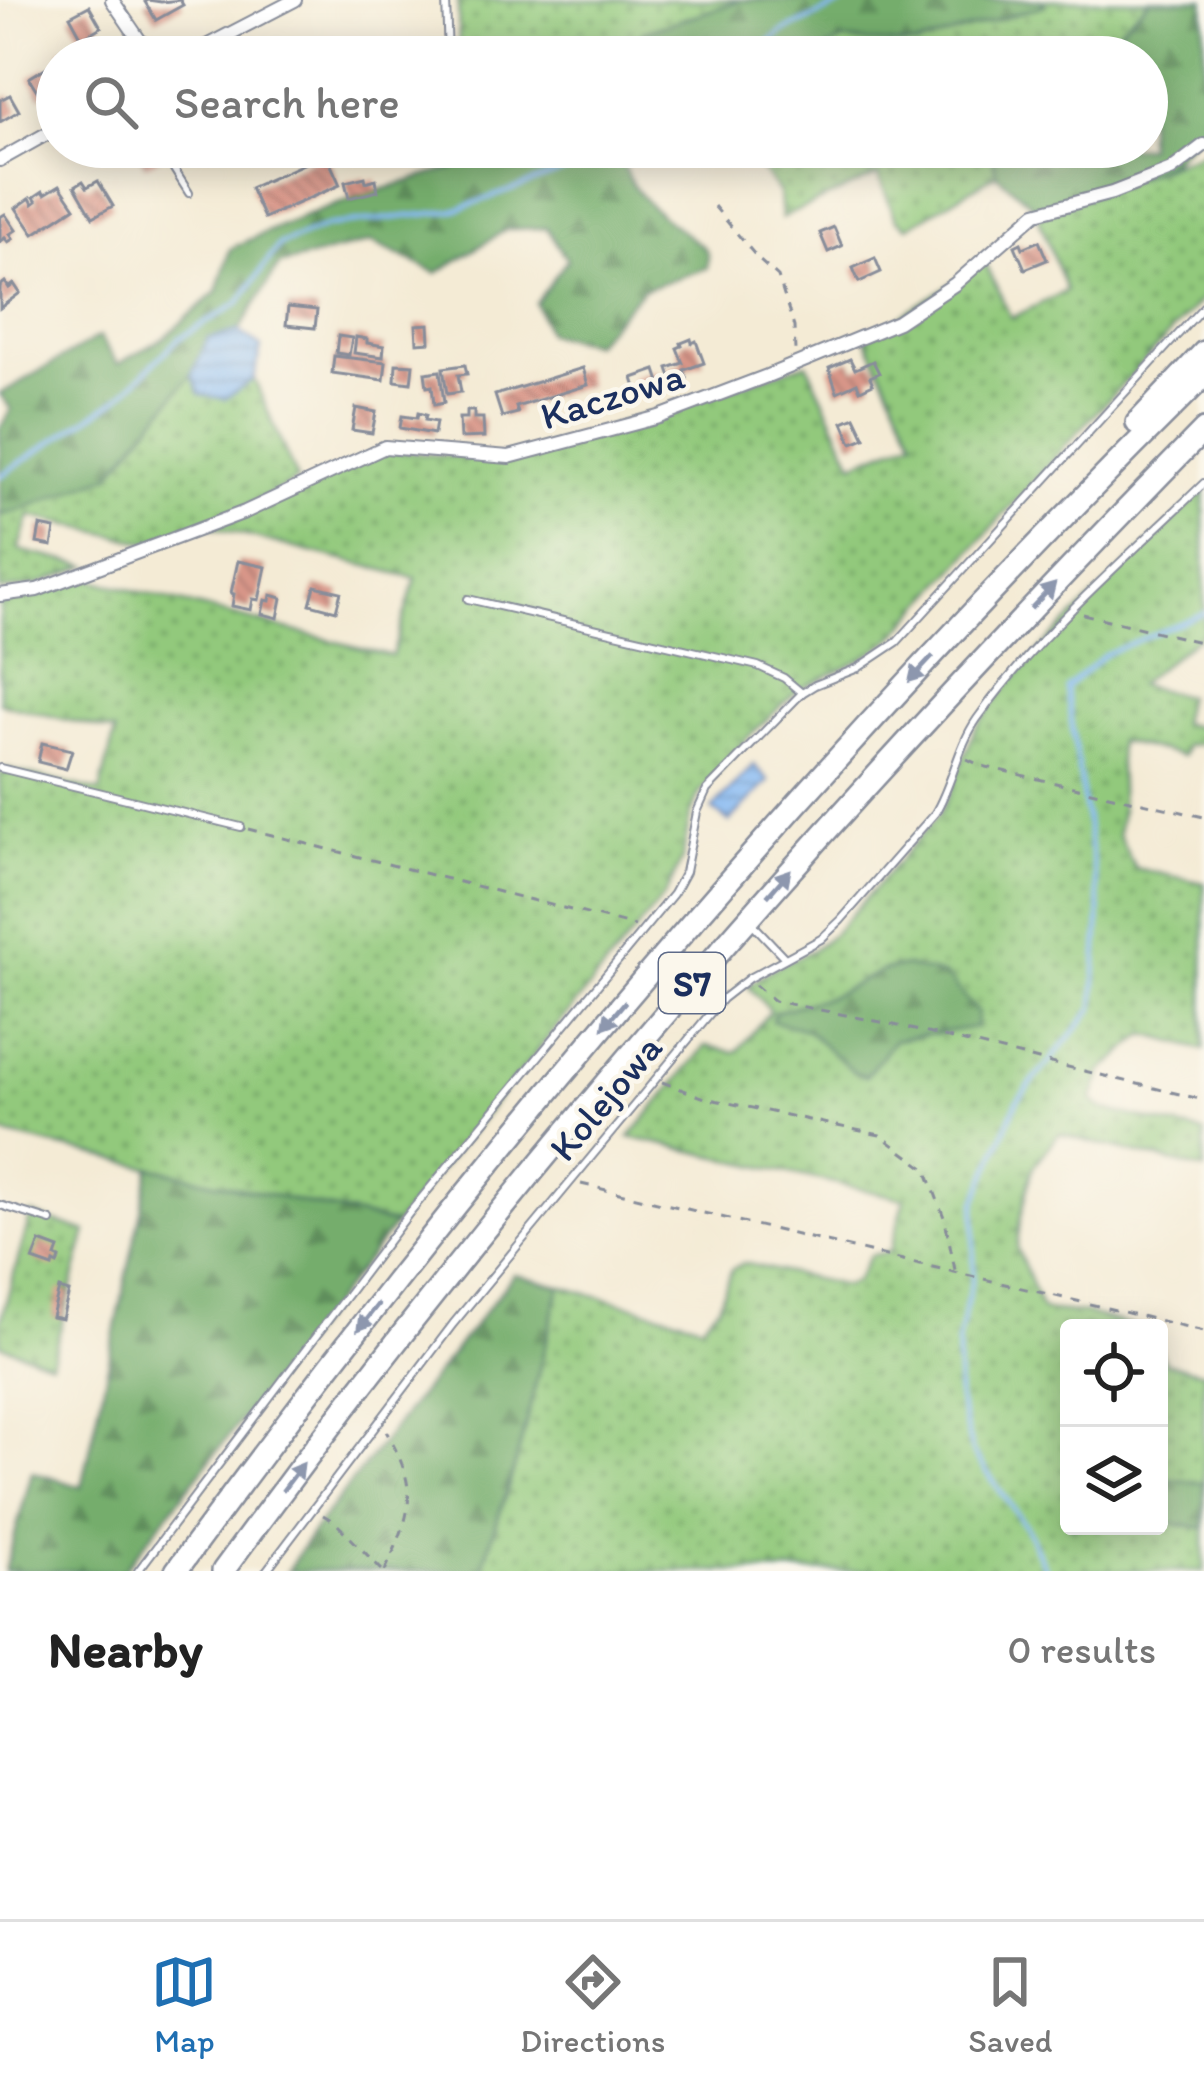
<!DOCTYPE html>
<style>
:root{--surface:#fff;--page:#f2f2f2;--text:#222;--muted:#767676;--line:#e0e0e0;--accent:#1f6fb2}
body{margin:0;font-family:Itim,sans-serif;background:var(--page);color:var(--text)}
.controls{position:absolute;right:36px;bottom:36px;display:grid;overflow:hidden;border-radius:12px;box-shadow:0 6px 30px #0003}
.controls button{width:108px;height:108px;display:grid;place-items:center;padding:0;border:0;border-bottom:3px solid var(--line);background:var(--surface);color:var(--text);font:60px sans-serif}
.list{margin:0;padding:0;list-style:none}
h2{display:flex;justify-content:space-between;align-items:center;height:156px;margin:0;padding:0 48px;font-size:51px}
h2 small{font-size:39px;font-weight:400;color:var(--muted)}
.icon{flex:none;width:66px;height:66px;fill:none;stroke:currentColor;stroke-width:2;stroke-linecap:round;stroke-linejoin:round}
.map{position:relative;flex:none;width:1204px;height:1571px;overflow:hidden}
.search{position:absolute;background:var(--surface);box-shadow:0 6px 30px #0003;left:36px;right:36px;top:36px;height:132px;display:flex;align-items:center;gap:30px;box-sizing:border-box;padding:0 42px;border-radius:66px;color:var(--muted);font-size:45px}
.sheet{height:348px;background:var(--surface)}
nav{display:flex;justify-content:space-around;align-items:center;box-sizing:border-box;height:168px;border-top:3px solid var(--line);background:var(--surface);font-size:33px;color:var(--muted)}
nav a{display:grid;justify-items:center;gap:6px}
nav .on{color:var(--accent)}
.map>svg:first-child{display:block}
.grass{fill:url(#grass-dots);stroke:#567c6d;stroke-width:3}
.forest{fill:url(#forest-firs);stroke:#486e65;stroke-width:3}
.water{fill:url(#water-rules);stroke:#5074a8;stroke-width:3}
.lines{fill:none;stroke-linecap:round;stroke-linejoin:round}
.stream{stroke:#86b9f3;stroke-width:4.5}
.building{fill:url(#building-back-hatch)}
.lane-casing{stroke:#888d9a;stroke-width:10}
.street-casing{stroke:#888d9a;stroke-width:16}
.highway-casing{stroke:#888d9a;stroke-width:26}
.path{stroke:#888d9a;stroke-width:3;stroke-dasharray:9 9;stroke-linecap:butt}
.lane{stroke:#fff;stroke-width:6}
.street{stroke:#fff;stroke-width:12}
.highway{stroke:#fff;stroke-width:21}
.oneway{fill:#8d97ae}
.labels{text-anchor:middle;stroke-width:9;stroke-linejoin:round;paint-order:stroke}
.shield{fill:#fbf7ec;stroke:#5e6b89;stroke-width:3}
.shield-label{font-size:36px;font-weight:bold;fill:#1b2f5e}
.street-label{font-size:39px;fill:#1b2f5e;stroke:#fbf7ec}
</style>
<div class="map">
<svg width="1204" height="1571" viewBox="0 0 1204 1571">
<defs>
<pattern id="grass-dots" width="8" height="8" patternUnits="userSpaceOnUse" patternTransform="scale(3)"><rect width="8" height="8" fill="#92c97c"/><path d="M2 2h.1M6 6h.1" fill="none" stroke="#76a469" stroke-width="1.8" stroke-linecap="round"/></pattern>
<pattern id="forest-firs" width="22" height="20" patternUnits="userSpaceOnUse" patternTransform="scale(3)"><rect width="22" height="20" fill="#75ad6c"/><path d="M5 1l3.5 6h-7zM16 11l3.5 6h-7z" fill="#5f8d5c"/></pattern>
<pattern id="water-rules" width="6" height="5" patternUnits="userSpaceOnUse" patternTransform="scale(3)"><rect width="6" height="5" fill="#86b9f3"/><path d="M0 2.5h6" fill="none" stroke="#6d97c8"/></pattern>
<pattern id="building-back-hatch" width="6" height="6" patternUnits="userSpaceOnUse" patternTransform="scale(3)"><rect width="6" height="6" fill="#d99789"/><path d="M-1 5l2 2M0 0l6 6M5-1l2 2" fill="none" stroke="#af7c73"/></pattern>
</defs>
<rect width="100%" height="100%" fill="#fbf7ec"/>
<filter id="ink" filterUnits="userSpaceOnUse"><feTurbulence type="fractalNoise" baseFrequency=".00833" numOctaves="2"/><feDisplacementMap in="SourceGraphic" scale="24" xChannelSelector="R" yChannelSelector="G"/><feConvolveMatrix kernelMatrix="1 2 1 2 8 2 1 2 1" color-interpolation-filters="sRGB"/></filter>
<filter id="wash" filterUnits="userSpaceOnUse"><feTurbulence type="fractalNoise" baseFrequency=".004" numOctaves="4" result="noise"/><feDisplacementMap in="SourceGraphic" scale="48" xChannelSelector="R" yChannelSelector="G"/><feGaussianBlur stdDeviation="2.7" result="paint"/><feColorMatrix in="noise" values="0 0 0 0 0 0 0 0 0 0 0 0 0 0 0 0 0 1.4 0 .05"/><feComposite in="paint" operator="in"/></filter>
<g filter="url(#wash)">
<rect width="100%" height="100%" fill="#f4ebd5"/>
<g class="grass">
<path d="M458,0H742L643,32L626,57H459Z"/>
<path d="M1041,0H1150L1090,57H821V52L842,40L916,46L1044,4Z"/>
<path d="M744,147H996L992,151L996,174L908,227L896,219L878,175L781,218L779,193Z"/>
<path d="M1204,151V297L1076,434L892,639L860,660L798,690L743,742L699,794L690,816L682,860L665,895L395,1224L0,1133V776L6,769L100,792L115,732L0,703V603L39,596L82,577L392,656L416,578L211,527L386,451L508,461L807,363L853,463L914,439L866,338L985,262L1011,318L1066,291L1038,216Z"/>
<path d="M192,374L200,394L224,398L254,379L297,480L243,508L148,543L30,516L19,550L88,566L36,585L0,591V515L18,511L178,389Z"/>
<path d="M1204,491V632L1137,685L1186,696L1180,723L1204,729V744L1186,745L1182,756L1118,741L1121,810L1118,834L1135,868L1204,883V1050L1145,1034L1103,1071L1092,1100L1102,1109L1204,1133V1170L1059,1134L1033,1167L1020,1221L1017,1248L1042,1310L1088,1314L1140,1328H1069V1526H1159V1348L1166,1363L1204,1372V1571H481L516,1462L560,1286L702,1324L718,1306L732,1269L744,1263L845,1286L856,1281L870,1255L890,1252L905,1199L630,1137L706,1046L734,1052L739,1049L770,1011L748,986L772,969L812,950L834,933L874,889L939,815L950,794L975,729L1001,694L1045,644Z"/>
<path d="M31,1214L87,1232L51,1362L0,1345V1323Z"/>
</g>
<g class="forest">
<path d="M742,0H1041L1045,5L916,46L842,40L821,52V57H626L643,32Z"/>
<path d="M1150,0H1204V129L1170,162L1110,188L1037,209L996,174L992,151L996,147H1147V57H1090Z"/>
<path d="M470,147H635L623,165C637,205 673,222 704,248L708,255L707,268L643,289L593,343L547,334L536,303L567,260L547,228L507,229L437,273L371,242L279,265L239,331L208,339L192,374L109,476L18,511L0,515V429L11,409L0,394L99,337L118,364L165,337L217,292L230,249C303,212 379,190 457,167Z"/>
<path d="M906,966L946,976L978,1013L976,1027L894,1040L866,1076L854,1072L807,1030L772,1021L775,1012L831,996L881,971Z"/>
<path d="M150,1167L395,1224L123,1571H5L32,1472L82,1487Z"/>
<path d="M514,1274L560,1286L516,1462L481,1571H287L310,1535Z"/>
<path d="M1159,1478L1204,1483V1529L1159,1521Z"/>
</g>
<g class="water">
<path d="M239,331L261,347L254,379L225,399L200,394L192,374L208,339Z"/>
<path d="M754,765L769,781L729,822L712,809Z"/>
</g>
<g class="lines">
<g class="stream">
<path d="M750,57L782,32L851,0"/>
<path d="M0,476L119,398L178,339L239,303L279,245L327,226L452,211L567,170L611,147"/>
<path d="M1046,1571L1026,1527L972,1451L958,1398V1341L973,1275L976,1202L1017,1101L1094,1008L1100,909L1066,688L1105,654L1204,613"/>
</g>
</g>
<g id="blocks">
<g class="building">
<path d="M148,0L161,2L180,0L183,5L156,20L145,2Z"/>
<path d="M89,6L101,27L82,38L70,16Z"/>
<path d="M82,38L89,51L78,57H62L59,51Z"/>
<path d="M47,67L57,88L41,97L29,78Z"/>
<path d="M10,95L19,111L0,122V100Z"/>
<path d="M134,147H154L160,158L145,166Z"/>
<path d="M326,154L340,185L264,218L250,188Z"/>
<path d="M365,177L366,182L376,179L378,191L349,198L345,182Z"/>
<path d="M83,181L87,187L98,181L113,206L93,217L75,186Z"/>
<path d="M60,185L75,207L34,234L16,208L30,198L33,204L37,201L34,197L43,191L45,194Z"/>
<path d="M5,214L16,230L10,234L13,239L8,242L5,238L0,242V217Z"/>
<path d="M834,227L842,246L828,252L820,233Z"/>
<path d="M1039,241L1047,260L1025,269L1015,246L1021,243L1023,248Z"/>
<path d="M875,258L881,272L859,282L853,268Z"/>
<path d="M5,282L9,288L14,284L20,293L0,308V286Z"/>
<path d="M288,307L317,310L315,328L286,325Z"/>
<path d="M429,324L430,342L417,343L416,325Z"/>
<path d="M338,336L352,338L349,355L336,353Z"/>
<path d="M356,337L367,339V343L384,346L383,357L354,353Z"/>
<path d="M691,339L692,343L696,341L704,363L684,370L687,378L673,383L668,368L683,363L677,348L682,346L681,343Z"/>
<path d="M334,356L386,362L384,380L332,373Z"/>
<path d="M850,359L855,369L873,361L879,373L870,377L873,384L860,390L857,383L837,392L829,368Z"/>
<path d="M396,364L413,365L411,383L395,381Z"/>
<path d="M465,365L467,374L458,375L461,392L447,394L443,368Z"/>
<path d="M583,368L588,385L516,407L518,413L502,417L495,395Z"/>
<path d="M656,370L663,391L639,398L633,378Z"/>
<path d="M440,371L444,403L434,405L432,386L427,387L425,373Z"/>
<path d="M356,408L376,412L372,433L352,430Z"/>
<path d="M467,411H474V418H483L484,437L460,438L459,418H467Z"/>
<path d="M418,413L426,415L425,420L436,422L434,434L400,428L402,416L417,418Z"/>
<path d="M855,417L865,438L852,443L843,422Z"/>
<path d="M40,526L55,529L52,546L37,543Z"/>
<path d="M238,561L266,567L259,600L253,599L251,610L232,606L234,594L231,593Z"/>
<path d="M315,586L341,592L336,611L310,604Z"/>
<path d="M271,595L282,598L278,618L262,614L265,600L270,601Z"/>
<path d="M42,743L72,750L66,769L38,762Z"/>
<path d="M40,1242L59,1249L56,1257L60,1259L58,1265L54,1263L53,1267L33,1260Z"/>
<path d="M59,1289L69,1292L62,1319L52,1317Z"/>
</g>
</g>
</g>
<g filter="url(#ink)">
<use href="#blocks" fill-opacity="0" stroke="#888d9a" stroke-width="3"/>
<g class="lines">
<defs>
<g id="lane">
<path d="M446,0L448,57"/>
<path d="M160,147L189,193"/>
<path d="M468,599L758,666L784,678L802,693"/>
<path d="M0,768L241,827"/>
<path d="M750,921L785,958"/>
<path d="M0,1205L51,1221"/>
<path d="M138,1571L410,1212L673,894L685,872L697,812L707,790L802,693L815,685L858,668L897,642L1204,306"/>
<path d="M266,1571L453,1324L722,999L749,978L821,939L841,920L935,813C953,783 957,748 977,719C1039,632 1128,557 1204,483"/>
</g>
<g id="street">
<path d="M112,0L151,57"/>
<path d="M185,57L295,0"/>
<path d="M0,160L57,128"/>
<path d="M0,595L37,590L245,512L385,447L509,457L659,417L767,376L898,322L955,284L1036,213L1112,193L1171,170L1204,145"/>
</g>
<g id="highway">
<path d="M1137,423L1204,352"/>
<path d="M176,1571C486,1147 830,745 1204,376"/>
<path d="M223,1571C519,1165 852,788 1204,430"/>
</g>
</defs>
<use href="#lane" class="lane-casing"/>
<use href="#street" class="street-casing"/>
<use href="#highway" class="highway-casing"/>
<g class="path">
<path d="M714,206L760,261L778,277L794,327L795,351"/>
<path d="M1083,614L1204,643"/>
<path d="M967,759L982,766L1204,817"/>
<path d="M248,829L635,926"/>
<path d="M755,985L774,1001L886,1023L1204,1100"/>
<path d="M662,1082L705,1098L880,1135L926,1169L945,1220L955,1270"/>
<path d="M581,1184L1204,1331"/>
<path d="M323,1515L335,1522L383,1571"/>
<path d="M385,1571C412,1511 420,1492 386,1431"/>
</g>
<use href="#lane" class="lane"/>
<use href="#street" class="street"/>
<use href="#highway" class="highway"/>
</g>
<defs><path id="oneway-solid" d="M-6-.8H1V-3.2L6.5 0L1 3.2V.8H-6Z" transform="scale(3)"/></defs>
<g class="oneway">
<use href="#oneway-solid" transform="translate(1043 596) rotate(-46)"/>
<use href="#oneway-solid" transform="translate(921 669) rotate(133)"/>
<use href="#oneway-solid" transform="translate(779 883) rotate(-49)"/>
<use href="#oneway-solid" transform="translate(614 1015) rotate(130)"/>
<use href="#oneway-solid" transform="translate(368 1317) rotate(128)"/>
<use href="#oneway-solid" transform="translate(293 1477) rotate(-53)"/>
</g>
</g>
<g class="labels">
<rect class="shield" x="659" y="953" width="66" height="60" rx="9"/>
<g class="shield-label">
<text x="692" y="996">S7</text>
</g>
<g class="street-label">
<text transform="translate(612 395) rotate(-17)" y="14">Kaczowa</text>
<text transform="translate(605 1097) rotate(-50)" y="14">Kolejowa</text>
</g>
</g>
</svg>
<div class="controls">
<button><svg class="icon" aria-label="locate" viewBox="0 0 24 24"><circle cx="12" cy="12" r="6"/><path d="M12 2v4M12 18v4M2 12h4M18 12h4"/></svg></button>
<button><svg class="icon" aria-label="layers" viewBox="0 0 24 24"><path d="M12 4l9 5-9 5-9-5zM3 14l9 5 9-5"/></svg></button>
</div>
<div class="search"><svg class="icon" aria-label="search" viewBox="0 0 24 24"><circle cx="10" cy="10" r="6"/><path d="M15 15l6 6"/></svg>Search here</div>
</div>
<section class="sheet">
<h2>Nearby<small>0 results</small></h2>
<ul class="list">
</ul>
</section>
<nav>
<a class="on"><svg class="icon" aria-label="map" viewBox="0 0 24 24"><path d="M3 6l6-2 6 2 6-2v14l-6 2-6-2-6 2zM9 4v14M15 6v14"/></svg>Map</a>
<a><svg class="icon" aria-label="directions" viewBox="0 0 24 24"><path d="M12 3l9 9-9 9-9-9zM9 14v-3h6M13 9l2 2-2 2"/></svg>Directions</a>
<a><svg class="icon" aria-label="saved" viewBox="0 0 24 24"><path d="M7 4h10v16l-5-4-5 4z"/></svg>Saved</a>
</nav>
